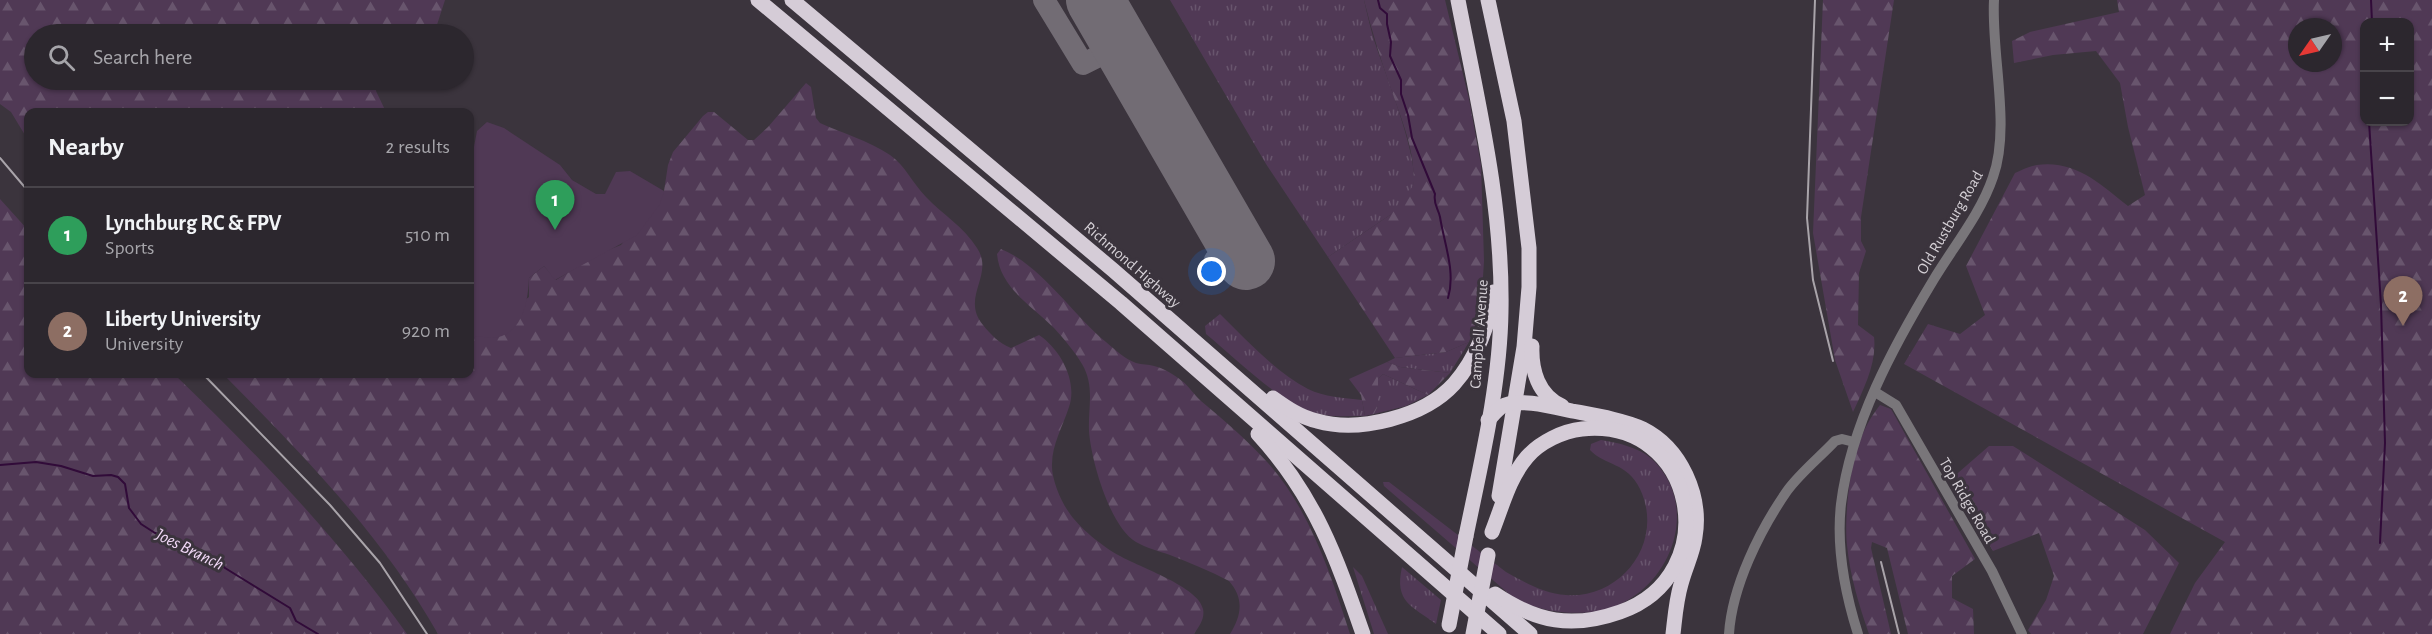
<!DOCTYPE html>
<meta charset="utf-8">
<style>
:root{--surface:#2c272e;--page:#342f36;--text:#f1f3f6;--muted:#a6a5aa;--line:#48444a;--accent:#71d25e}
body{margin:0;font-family:"Alegreya Sans",sans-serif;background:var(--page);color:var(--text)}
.controls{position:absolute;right:18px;top:18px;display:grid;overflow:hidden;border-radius:12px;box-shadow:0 2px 4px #0004}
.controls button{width:54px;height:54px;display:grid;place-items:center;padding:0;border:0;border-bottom:2px solid var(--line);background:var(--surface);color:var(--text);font:30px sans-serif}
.compass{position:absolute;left:2288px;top:18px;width:54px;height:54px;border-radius:50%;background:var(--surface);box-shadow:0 2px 4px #0004;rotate:236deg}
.you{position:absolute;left:1212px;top:272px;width:21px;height:21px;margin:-15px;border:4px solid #fff;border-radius:50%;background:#1a73e8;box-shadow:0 0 0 9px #1a73e833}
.badge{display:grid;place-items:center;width:39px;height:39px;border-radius:50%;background:var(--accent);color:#fff;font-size:20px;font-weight:700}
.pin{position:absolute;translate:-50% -50px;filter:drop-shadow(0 2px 3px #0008)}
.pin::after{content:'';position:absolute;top:32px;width:21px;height:18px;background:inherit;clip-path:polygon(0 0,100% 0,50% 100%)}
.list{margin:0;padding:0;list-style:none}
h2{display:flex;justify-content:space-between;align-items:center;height:78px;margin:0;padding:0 24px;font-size:26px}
h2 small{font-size:20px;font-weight:400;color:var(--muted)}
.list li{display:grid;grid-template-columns:39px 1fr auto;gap:18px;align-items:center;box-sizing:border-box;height:96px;padding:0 24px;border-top:2px solid var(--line)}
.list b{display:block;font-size:22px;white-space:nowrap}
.list p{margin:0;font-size:20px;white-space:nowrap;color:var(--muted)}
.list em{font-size:20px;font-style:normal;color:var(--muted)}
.icon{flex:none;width:33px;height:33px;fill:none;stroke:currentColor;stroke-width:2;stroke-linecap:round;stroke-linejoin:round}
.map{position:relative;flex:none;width:2432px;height:634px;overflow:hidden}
.search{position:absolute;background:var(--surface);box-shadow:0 2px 4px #0004;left:24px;top:24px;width:450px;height:66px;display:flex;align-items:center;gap:15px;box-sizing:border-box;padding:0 21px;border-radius:33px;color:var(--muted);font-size:22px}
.panel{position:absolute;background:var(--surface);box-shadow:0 2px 4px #0004;left:24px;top:108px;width:450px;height:270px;border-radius:12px}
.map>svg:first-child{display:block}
.grass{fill:url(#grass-tufts)}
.forest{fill:url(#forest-firs);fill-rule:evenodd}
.green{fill:#503955}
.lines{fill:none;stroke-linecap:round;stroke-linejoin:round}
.stream{stroke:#310b39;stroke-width:2}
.taxiway{stroke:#726c74;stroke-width:22}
.runway{stroke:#726c74;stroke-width:58}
.minor{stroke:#79767a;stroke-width:10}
.highway{stroke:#d5ccd7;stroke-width:15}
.rail{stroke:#a9a4aa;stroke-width:2}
.highway-bridge{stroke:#d5ccd7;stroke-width:15}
.labels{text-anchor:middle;stroke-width:6;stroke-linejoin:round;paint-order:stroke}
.street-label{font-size:16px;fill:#d5d0d6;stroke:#3b343d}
.water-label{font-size:18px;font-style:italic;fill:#f1d8f7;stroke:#3b343d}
</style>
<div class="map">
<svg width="2432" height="634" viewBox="0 0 2432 634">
<defs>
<pattern id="grass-tufts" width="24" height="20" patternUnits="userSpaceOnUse" patternTransform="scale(1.5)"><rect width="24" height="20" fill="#503955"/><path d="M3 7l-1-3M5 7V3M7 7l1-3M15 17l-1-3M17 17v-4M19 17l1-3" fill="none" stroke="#68556d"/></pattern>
<pattern id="forest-firs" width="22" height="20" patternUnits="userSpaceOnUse" patternTransform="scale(1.5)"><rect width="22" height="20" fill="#503955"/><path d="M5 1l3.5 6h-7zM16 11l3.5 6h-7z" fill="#68556d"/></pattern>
</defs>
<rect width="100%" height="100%" fill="#3b343d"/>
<g class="grass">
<path d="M1170,0H1364C1367,13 1370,27 1374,40C1383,68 1421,162 1413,186C1409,197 1398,207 1390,215L1328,257L1266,164Z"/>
<path d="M1220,314C1247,340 1274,371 1308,389C1324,397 1344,398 1362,400L1365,416C1345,416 1324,418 1306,410C1273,396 1234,357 1206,334L1205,326Z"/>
<path d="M1469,342L1450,373L1400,367L1387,362L1395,358L1446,352Z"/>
<path d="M1383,374L1428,395L1406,406L1374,414L1378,406V379Z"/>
<path d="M1601,440C1619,443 1642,448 1655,462C1706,516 1661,605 1592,612C1565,615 1540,610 1516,600L1384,486L1383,482H1389L1506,572C1524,582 1544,594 1566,595C1622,599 1665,541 1640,489C1627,462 1605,466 1590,450L1591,444Z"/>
<path d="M1353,567L1362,576L1388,634H1374Z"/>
<path d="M1402,567L1441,600L1436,624C1412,606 1394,602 1402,567Z"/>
</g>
<g class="forest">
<path d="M0,0H445L434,34H34V80H378L376,91L386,112H28V140L11,112L0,104Z"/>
<path d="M1364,0H1445L1469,99L1481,165L1484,261L1481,308L1469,342L1446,352L1395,358L1328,257L1390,215L1413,186C1417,153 1400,116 1390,86C1380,57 1371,29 1364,0Z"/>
<path d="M1823,0H1894L1861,217V241L1866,251L1859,273L1858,325L1874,337C1877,363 1864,388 1853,412L1835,360L1813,233Z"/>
<path d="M2117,0H2432V634H2170L2195,583L2225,542L1904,364L1928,324L1960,334L1985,315L1966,266L2015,173C2022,170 2030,166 2037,165C2076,160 2100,184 2128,206L2145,195L2128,127L2120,83L2096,51L2053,55L2014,63L2012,41L2030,32L2119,12ZM2364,22H2410V122H2364ZM2297,27H2333V63H2297Z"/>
<path d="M806,83L811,87L816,118L820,123C842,133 869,141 890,155C905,165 913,184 926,197C942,214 964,227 977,248C995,275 960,297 983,325C991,335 999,343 1011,348L1039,335C1060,349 1078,381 1069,407C1063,426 1052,444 1052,464C1051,477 1060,500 1068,511C1078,527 1103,547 1120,556C1139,567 1199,587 1203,609C1205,619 1199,626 1194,634H438C382,535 302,454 223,374H470V339L480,334L529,297V278L544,266L556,280L598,254L621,245L664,191L668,165L673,152L703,116L708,112H714L748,140H754L768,127Z"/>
<path d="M0,199L28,230V374H174C258,455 339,539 407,634H0Z"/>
<path d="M1001,249C1041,265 1073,315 1106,342C1115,350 1125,359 1136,363C1142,365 1148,364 1154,366C1163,368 1175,375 1182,381C1189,386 1194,395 1201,401C1224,420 1247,440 1268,463C1310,510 1331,575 1350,634H1230C1242,615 1244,598 1229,581C1210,571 1190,563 1170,555C1159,551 1146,548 1136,542C1110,527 1091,460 1089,431C1088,407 1095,386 1082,364C1075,352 1064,339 1054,328C1032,306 1000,288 997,254Z"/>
<path d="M1387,362L1400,367L1450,373L1428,395L1383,374L1378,379V406L1374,414L1365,416L1361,395L1349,379Z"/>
<path d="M1880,405L1891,409L1975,559L1952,576V598L1973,609L1974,634H1908L1887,548L1872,542L1871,548L1891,634H1869C1859,605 1850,576 1847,545C1844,520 1850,463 1860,441C1864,429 1872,415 1880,405Z"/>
<path d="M1989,446H2013L2145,530L2179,563L2143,634H2031L2028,630L2046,600L2054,576L2039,533L1993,551L1951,479Z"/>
</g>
<path class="green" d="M487,122L504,128L560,165L572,180L596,194H605L616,172L630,171L664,191L660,204L637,235L555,280L544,266L529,278C528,301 523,336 492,338C483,338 480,334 470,339V167L477,131Z"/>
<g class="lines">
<g class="stream">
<path d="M1378,0L1380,8L1387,14V24L1391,42L1390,56L1401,80V94L1408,115L1412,138L1435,194C1433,204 1438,208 1440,217C1444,243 1456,272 1448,298"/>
<path d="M2371,0L2372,22"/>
<path d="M2369,122L2381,305L2385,443L2380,543"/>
<path d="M0,465L36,462L61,466L93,476L111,475L118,477L125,484L129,508L141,524L155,533L168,537L185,550L214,557L225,568L290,608L296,621L318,634"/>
</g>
<g class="taxiway">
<path d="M1044,0L1083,64L1121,45"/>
<path d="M1215,260L1238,247"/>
</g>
<path class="runway" d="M1095,0L1246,261"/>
<g class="minor">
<path d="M1875,392L1896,405L1992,571L2022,634"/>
<path d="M1729,634C1732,586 1760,530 1787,491C1800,473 1820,457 1835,441L1842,439L1854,442"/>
<path d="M1858,634C1845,593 1836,548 1841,504C1851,424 1893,347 1934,279C1954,246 1981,213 1993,177C2011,127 1991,54 1994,0"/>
</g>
<g class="highway">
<path d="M758,0L1121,303L1499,634"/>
<path d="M792,0L1113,270L1530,634"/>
<path d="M1458,0C1478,104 1503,204 1501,311C1500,385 1481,463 1466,536"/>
<path d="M1488,0L1514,121L1529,248V287L1524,347L1499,496"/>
<path d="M1532,346C1531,370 1538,395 1562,406"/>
<path d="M1273,398C1287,408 1300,417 1317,421C1359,433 1424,417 1454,384C1476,359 1490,324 1493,292"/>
<path d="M1488,420C1492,416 1496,411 1501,407C1517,397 1554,407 1572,411C1593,415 1624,420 1643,429C1681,448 1702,496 1695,537C1693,553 1685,568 1681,584C1676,601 1675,617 1673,634"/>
<path d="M1258,434C1315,496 1336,556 1363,634"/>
<path d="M1492,532C1502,507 1509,478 1527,457C1540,442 1563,431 1582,429C1697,417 1726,575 1620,612C1572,629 1537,622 1495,594"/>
</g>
<g class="rail">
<path d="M1815,0L1807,218L1813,280L1833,361"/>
<path d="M0,158L28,191"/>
<path d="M203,374L330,505L380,563L427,634"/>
<path d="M1881,562L1899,634"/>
</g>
<g class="highway-bridge">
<path d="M1449,625L1466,536"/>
<path d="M1473,634L1488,555"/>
</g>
</g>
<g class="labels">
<g class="street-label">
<text transform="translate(1949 222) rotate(-60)" y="6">Old Rustburg Road</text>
<text transform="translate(1133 264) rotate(41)" y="6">Richmond Highway</text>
<text transform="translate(1478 334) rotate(-86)" y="6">Campbell Avenue</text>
<text transform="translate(1968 500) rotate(60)" y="6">Top Ridge Road</text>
</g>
<g class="water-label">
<text transform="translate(190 549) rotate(26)" y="6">Joes Branch</text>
</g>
</g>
</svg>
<div class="controls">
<button>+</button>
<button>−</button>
</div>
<svg class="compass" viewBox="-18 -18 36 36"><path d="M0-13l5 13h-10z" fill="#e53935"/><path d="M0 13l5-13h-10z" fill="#a6a5aa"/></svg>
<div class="you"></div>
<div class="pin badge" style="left:555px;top:230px;background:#2e9e5b">1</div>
<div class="pin badge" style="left:2403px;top:326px;background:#8d6e63">2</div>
<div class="search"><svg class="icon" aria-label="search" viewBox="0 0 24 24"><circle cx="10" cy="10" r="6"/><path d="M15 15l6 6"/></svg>Search here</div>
<section class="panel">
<h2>Nearby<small>2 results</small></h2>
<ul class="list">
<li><span class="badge" style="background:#2e9e5b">1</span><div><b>Lynchburg RC &amp; FPV</b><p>Sports</p></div><em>510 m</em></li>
<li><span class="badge" style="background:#8d6e63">2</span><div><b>Liberty University</b><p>University</p></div><em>920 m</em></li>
</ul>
</section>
</div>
